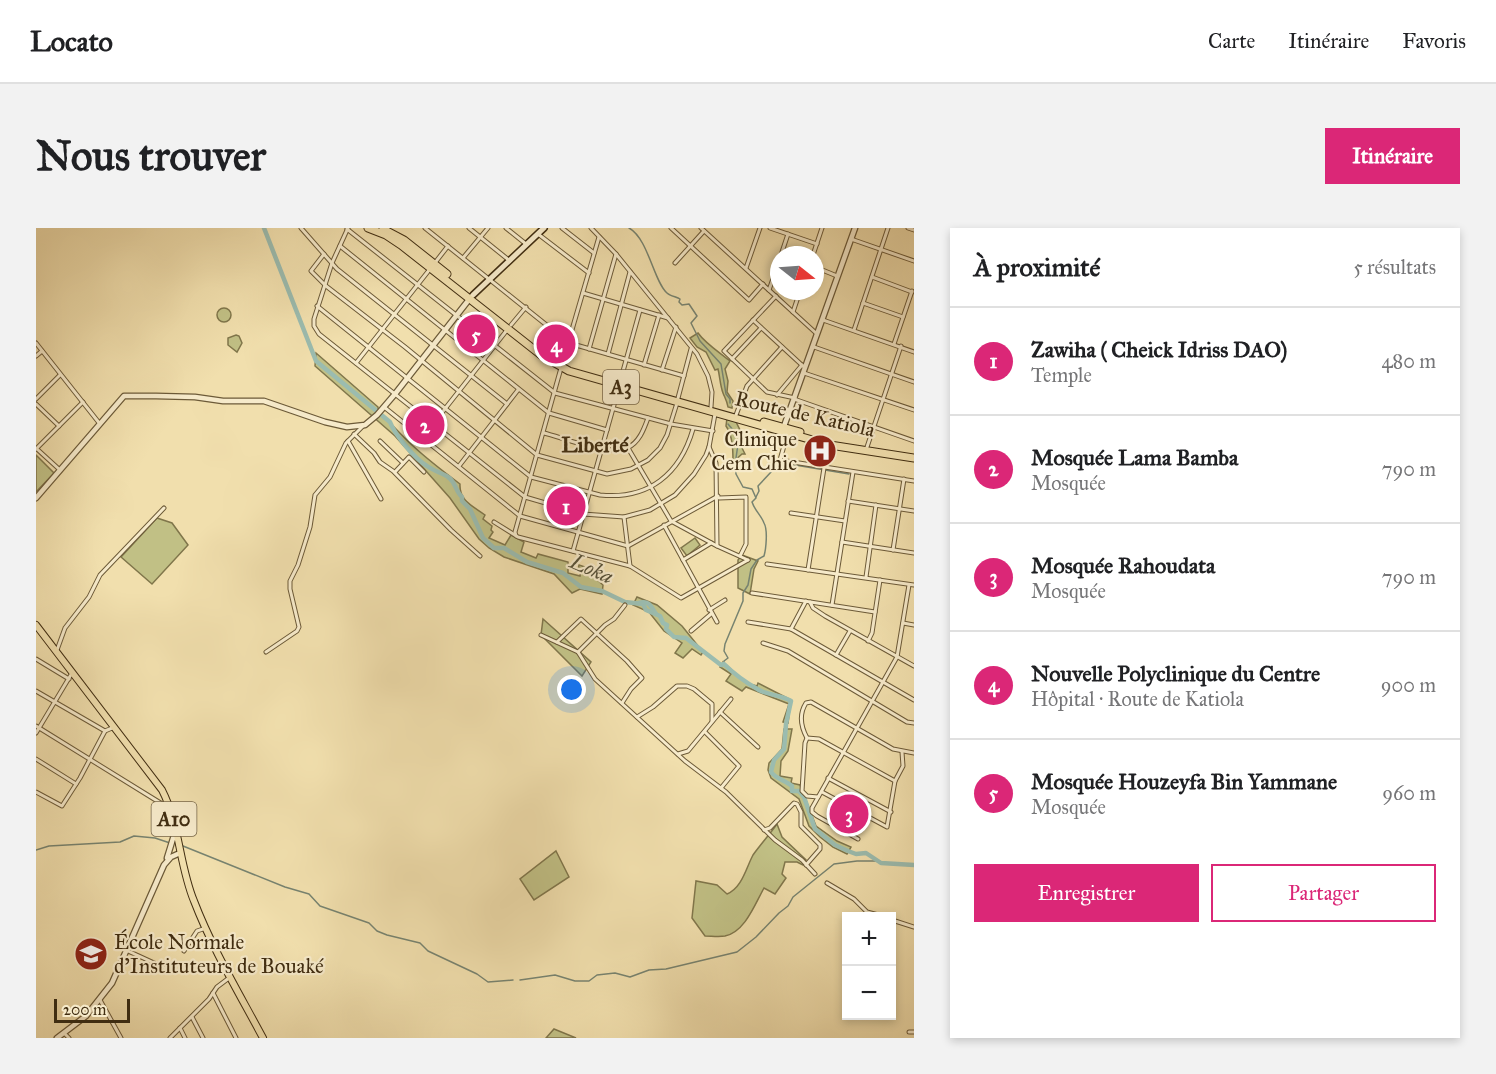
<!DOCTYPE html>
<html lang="fr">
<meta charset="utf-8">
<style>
:root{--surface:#fff;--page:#f2f2f2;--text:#202124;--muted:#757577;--line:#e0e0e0;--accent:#db2777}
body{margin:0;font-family:"IM FELL Great Primer",serif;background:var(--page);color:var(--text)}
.controls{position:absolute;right:18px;bottom:18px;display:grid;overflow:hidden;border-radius:0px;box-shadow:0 3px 9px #0003}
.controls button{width:54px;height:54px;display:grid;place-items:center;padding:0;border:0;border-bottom:2px solid var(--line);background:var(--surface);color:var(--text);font:30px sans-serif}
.compass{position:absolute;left:734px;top:18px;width:54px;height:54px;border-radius:50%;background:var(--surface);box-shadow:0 3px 9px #0003;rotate:107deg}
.scale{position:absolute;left:18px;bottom:15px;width:76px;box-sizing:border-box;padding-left:6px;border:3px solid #402d11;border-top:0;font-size:16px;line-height:21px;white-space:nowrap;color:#402d11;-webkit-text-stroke:4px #f6eaca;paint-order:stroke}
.you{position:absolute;left:536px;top:462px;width:21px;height:21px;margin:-15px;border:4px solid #fff;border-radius:50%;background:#1a73e8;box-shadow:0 0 0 9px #1a73e833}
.badge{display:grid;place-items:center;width:39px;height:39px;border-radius:50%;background:var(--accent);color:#fff;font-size:20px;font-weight:700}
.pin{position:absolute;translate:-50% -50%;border:3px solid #fff;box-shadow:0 2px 6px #0006}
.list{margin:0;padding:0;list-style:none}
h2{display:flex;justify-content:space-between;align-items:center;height:78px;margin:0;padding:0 24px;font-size:26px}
h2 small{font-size:20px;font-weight:400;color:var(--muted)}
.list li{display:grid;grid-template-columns:39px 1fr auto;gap:18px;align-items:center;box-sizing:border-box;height:108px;padding:0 24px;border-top:2px solid var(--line)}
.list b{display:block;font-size:22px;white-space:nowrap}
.list p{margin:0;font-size:20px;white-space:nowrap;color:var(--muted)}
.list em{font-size:20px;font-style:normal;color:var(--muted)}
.actions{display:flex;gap:12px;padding:18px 24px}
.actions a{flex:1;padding:14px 0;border:2px solid var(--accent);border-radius:0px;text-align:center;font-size:21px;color:var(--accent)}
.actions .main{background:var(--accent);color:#fff}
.map{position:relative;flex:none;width:878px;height:810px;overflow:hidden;border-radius:0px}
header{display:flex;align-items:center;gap:36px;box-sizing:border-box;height:84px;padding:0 30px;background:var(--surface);border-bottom:2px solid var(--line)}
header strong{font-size:28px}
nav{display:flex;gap:33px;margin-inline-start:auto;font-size:21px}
.intro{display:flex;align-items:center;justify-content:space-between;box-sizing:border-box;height:144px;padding:0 36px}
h1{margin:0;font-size:42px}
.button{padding:15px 27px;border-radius:0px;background:var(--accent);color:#fff;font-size:21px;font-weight:700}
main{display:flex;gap:36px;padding:0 36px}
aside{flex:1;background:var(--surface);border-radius:0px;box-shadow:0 3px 9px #0003}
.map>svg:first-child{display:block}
.green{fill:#c1c085;stroke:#80764b;stroke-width:1.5}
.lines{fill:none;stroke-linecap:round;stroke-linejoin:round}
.stream{stroke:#778370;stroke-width:1.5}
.river{stroke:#9bbcaf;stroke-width:4.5}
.minor-casing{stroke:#6c5a38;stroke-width:5}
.tertiary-casing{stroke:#6c5a38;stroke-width:7}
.secondary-casing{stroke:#402d11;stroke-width:8}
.primary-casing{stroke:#402d11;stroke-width:8}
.trunk-casing{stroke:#402d11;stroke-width:9}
.minor{stroke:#f6eaca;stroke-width:3}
.tertiary{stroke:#f6eaca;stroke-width:4.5}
.secondary{stroke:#f6eaca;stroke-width:5}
.primary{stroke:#f1dfad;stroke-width:6}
.trunk{stroke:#f1dfad;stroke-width:7}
.labels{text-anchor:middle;stroke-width:4.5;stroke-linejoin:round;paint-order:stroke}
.shield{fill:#f6eaca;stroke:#776648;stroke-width:1.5}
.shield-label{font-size:20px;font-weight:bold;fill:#402d11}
.street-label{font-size:21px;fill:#402d11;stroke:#f6eaca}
.poi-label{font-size:21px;fill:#402d11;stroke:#f6eaca;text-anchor:end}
.neighbourhood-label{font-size:22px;font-weight:bold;fill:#402d11;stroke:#f6eaca}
.water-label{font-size:22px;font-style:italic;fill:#575138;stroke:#f6eaca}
</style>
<header>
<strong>Locato</strong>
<nav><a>Carte</a><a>Itinéraire</a><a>Favoris</a></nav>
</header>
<div class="intro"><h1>Nous trouver</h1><a class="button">Itinéraire</a></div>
<main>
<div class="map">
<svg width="878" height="810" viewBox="0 0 878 810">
<rect width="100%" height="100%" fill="#f1dfad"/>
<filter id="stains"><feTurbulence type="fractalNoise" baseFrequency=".00333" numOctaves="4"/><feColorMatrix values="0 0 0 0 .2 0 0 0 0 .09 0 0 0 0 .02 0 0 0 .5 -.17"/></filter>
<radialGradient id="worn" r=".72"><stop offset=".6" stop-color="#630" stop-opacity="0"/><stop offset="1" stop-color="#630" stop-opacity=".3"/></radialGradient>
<g class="green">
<circle cx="188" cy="87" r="7"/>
<path d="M662,105C670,116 683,124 694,133L689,141L692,153L691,164L697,173L696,180L692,179C691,173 689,170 687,165C684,157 684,149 682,141L679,142L670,124L661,119L654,110Z"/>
<path d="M200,107L203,108L206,115L201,124L192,117V110Z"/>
<path d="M280,125L342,179V183C354,194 364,206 376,217C391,231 408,244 424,256C423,273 437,278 449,287L447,291L456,298L455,302L457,304L453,310L469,317L475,307L488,314L485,324L500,330L502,326L532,334V345L544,348L545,343L542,342L543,337L555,341L558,349L567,357L566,366L544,361L536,365L518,346L468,329L453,320L443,311L414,270L359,208L279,138Z"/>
<path d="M691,190L699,192L704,202V206L708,211L706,220L709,226H706L697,234C697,223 697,208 690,198Z"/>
<path d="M0,227L18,245L0,264Z"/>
<path d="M121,290L136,295L152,317L116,356L85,329Z"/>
<path d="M659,310L664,317L651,328L645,320Z"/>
<path d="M706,327L722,333L718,341L714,366L702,360V332Z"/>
<path d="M601,369L621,377L646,398L667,424L665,427L656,421L647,430L639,425L646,415L628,403L613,384L597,377Z"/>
<path d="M507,391L555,434L546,448L505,407Z"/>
<path d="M687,434L710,455L721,458L722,455L755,472L752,495L747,494L753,476L710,459L706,463L690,453L695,446L684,439Z"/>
<path d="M748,501H756L752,523L745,533L744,548L756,550L755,555L764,557L780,598L801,613L815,619L811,626L797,619L784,609L773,598L763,571L735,550L732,542L733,535L746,521Z"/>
<path d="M741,596L746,609L770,632L767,637L761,634H749L746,646L750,650L739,666L728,660C719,676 709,704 689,708C683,709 675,708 669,708L656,690L660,653L681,657L691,666C706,660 710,640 717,627C724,617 734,606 741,596Z"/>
<path d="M520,623L533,649L498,672L484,651Z"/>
<path d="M518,801L540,810H510Z"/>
</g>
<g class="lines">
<g class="stream">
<path d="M593,0C612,10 618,54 631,65C634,68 641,69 644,71L643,74L646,77L653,76L661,88L655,95L664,113L685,136L690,166L694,171V175"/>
<path d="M720,269L723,263L722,258L736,243L741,234L813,246"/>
<path d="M688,436V433L692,430L688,423L689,416L707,373V365L712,357L715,341L721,332L728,328C730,321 732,302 728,295C725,287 719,283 716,274L720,270L716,261L707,259L700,246L699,237L703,209L692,196"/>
<path d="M147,618L249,659L273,666L284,678L333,695L341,703L351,707L384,715L392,723L441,746L452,754L477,752"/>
<path d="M0,622L13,618L84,614L98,608L119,610L134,615"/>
<path d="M484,752L519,747L539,753H553L561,747L579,745L594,749L613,742L630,741L701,724L720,709L743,685L752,678L757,669L798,636L821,633H841"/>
</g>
<g class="river">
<path d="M228,0L280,133L354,194C359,207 379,231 391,238C398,243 406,245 412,249C420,254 419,263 426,269V273L434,281L447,310L458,320H468L491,334L527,345L545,359L566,363L589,374L607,376L610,382L624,388L627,395L631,397L630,401L638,409L650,410L685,437L688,436C699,447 709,454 723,462C732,467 745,467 755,473L750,496L748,521L738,532L735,544C740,551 749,552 756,558V563H763L768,569L779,601L799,617L812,623L820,626L830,625L845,635L878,637"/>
<path d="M603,375C614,372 615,379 620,386"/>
</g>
<defs>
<g id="minor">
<path d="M265,0L301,41L471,176"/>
<path d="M312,0L296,35L278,91V98L283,106L489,269L547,286L588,289L614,282L639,267L658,246L670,227L673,219L679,186"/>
<path d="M389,0L533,115L648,148"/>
<path d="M433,0L474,33"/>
<path d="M470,0L490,16"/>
<path d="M526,0L558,25"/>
<path d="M555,0L580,26L661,126L672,148L676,164L675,179"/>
<path d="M635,0L713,72L727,56"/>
<path d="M665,0L781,106"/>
<path d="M734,0L781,16"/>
<path d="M872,0L878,2"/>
<path d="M311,1L519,165L635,196L677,203"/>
<path d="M502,6L553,45"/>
<path d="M815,11L878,33"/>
<path d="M304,18L513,185L571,202"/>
<path d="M288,26L275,43L290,58L369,119L501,227L571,246L595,241L612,232L624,220L631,207L641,175"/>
<path d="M745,27L752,6"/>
<path d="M777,27L786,0"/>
<path d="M427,30L452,0"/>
<path d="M639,35L668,3"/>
<path d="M398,36L412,18"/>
<path d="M779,39L801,48"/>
<path d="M710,40L724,0"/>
<path d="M836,49L876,64"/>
<path d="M733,62L743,34"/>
<path d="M547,65L632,90"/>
<path d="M740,68L688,123L731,164L759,170"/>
<path d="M827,75L867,89"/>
<path d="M281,78L495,249L564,267C613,272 644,246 657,201"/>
<path d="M757,84L764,63"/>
<path d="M717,92L768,139"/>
<path d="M787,92L878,124"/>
<path d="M475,97L490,79"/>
<path d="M818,102L852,0"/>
<path d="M0,115L64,196"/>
<path d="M858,116L876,63"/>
<path d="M778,119L878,154"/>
<path d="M553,121L580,26"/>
<path d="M572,126L594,44"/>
<path d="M0,128L6,123"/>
<path d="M696,131L725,100"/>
<path d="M320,135L394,41"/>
<path d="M526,136L563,9"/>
<path d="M608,137L623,87"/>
<path d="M626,142L640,99"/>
<path d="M768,145L878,182"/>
<path d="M584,154L604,82"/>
<path d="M741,167L766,137"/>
<path d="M642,170L655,121"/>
<path d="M0,171L24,147"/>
<path d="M758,171L878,213"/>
<path d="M0,176L23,198"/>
<path d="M348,179L484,288L592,318L682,268"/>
<path d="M700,187L711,158L746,119"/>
<path d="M508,205C528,210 571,228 591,220C603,215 608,201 612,190"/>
<path d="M318,206L338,225L344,234L357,243L415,302L444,328"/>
<path d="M751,207L744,232L878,253"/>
<path d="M386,210L471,102"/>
<path d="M312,213L345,271"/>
<path d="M344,213L367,235"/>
<path d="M673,219L680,235L681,318"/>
<path d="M831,219L865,118"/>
<path d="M592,220L635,293L681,318L712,332"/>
<path d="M0,221L47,174"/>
<path d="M1,221L24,242"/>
<path d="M423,238L482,162"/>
<path d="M359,244L373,229L388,244"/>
<path d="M683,270L710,269V316L704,328"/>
<path d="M812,273L878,283"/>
<path d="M755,285L809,293"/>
<path d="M588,289L594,338"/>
<path d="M458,294L482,309L594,338L645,370L712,332"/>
<path d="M628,297L681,394"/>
<path d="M480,308L479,304L525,140"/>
<path d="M806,314L878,325"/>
<path d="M857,322L868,251"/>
<path d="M537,323L583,159"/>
<path d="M647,332L675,315"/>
<path d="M731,336L878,357"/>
<path d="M772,342L788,240"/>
<path d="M830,349L840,277"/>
<path d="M716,365L839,384"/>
<path d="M774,374L777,380L789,388L878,438"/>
<path d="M796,377L817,244"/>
<path d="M673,382L689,372"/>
<path d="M712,394L755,401L878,472"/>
<path d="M867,395L878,397"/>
<path d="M755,401L770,373"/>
<path d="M655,403L675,386"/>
<path d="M505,407L542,424L559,451L649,533L690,564L739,612L766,632L779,646"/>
<path d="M832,413L836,405L844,352"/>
<path d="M521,414L545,391L591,433L606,450L595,461L586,475"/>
<path d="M727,415L752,423L871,494L878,495"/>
<path d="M21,422L29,400L53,369L64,347L128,280"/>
<path d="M230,424L261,403L263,399L254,361V353L262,337L274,299L279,267L294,249L310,215L327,198"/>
<path d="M542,424L569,397L578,391L589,377"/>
<path d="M800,427L814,403"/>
<path d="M0,431L33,451"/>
<path d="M0,463L69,503"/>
<path d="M684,484L722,519"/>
<path d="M601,489L617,479L641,458H651L658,461L676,476V493"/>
<path d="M0,498L131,579"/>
<path d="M669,504L703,538L685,560"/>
<path d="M0,505L36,445"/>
<path d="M771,510L783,511L859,553"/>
<path d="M642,526L652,523L695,471"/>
<path d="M0,531L40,556"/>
<path d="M792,550L855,584"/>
<path d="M0,564L26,578L44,550L69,503L76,500"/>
<path d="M786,564L851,599L859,553L867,538L866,524"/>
<path d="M782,569L771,568L766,563L769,515L771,510C765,499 763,486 770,475L775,474L857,521L878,525"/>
<path d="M728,602L734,600L758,575L761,576L765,584V598L784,617V621L770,637"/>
<path d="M822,611L781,588L776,584V580L861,429L873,357"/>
<path d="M791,655L818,671L831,684L846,688"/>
<path d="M856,692L878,699"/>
<path d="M92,723L129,740"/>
<path d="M148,723L161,703L170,700"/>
<path d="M177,765L200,810"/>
<path d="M64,772L85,810"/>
<path d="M156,789L167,810"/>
<path d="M144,800L149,810"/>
<path d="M873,804H878"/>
<path d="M28,805L33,810"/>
<path d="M134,810L173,771L181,759L193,750"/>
</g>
<g id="tertiary">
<path d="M747,201L819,0"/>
<path d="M0,270L88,168H120L159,169L187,173H228L289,194L311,199L329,197L341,187L359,166L435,69"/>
<path d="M131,630L139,604"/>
<path d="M21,810L50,788L76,755L128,637L135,629L144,625"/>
</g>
<path id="secondary" d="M437,67L508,0"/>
<path id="primary" d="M0,397L126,562C144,597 143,637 158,673C176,720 203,765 227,810"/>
<g id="trunk">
<path d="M332,0L350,7L365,17L505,127L533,143L794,217L878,230"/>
<path d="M347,1L368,12L411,46"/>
<path d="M728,194L764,204"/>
</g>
</defs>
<use href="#minor" class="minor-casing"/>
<use href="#tertiary" class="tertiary-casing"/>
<use href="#secondary" class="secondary-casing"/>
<use href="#primary" class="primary-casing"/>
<use href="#trunk" class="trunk-casing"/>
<use href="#minor" class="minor"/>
<use href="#tertiary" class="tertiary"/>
<use href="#secondary" class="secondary"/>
<use href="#primary" class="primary"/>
<use href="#trunk" class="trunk"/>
</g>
<defs>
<symbol id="hospital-disc" viewBox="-11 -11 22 22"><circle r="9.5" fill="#8f2418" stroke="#f6eaca"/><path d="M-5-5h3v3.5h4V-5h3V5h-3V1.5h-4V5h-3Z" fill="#fff"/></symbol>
<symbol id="university-disc" viewBox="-11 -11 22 22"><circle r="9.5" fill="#8f2418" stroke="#f6eaca"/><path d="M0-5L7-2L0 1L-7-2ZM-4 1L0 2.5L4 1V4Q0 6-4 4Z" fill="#fff"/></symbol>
</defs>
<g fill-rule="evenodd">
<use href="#hospital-disc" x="765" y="204" width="38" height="38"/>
<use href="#university-disc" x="36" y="707" width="38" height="38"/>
</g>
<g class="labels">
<g class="shield">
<rect x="567" y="142" width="36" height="34" rx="4.5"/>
<rect x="115.5" y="574" width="45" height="34" rx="4.5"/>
</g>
<g class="shield-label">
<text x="585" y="166">A3</text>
<text x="138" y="598">A10</text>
</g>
<g class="street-label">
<text transform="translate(769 186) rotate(13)" y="7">Route de Katiola</text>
</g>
<g class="poi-label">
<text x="761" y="218">Clinique<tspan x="761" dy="24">Cem Chic</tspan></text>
<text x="78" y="721" text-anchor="start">École Normale<tspan x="78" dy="24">d'Instituteurs de Bouaké</tspan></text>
</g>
<g class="neighbourhood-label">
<text x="559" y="224">Liberté</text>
</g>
<g class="water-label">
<text transform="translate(556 340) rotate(23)" y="8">Loka</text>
</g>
</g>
<rect width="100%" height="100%" filter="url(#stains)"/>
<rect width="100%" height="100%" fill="url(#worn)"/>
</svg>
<div class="controls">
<button>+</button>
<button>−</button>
</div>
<svg class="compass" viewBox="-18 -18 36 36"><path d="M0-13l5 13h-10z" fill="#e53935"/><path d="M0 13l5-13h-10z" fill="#757577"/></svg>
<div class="scale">200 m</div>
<div class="you"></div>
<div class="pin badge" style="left:530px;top:278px">1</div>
<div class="pin badge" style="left:389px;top:197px">2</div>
<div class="pin badge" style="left:813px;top:586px">3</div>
<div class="pin badge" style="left:520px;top:116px">4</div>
<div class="pin badge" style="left:440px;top:106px">5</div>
</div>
<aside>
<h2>À proximité<small>5 résultats</small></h2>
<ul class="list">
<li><span class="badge">1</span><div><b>Zawiha ( Cheick Idriss DAO)</b><p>Temple</p></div><em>480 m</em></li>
<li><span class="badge">2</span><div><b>Mosquée Lama Bamba</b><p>Mosquée</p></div><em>790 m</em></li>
<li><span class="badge">3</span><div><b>Mosquée Rahoudata</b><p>Mosquée</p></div><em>790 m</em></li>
<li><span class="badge">4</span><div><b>Nouvelle Polyclinique du Centre</b><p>Hôpital · Route de Katiola</p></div><em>900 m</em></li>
<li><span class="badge">5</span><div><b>Mosquée Houzeyfa Bin Yammane</b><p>Mosquée</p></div><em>960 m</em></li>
</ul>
<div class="actions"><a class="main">Enregistrer</a><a>Partager</a></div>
</aside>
</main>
